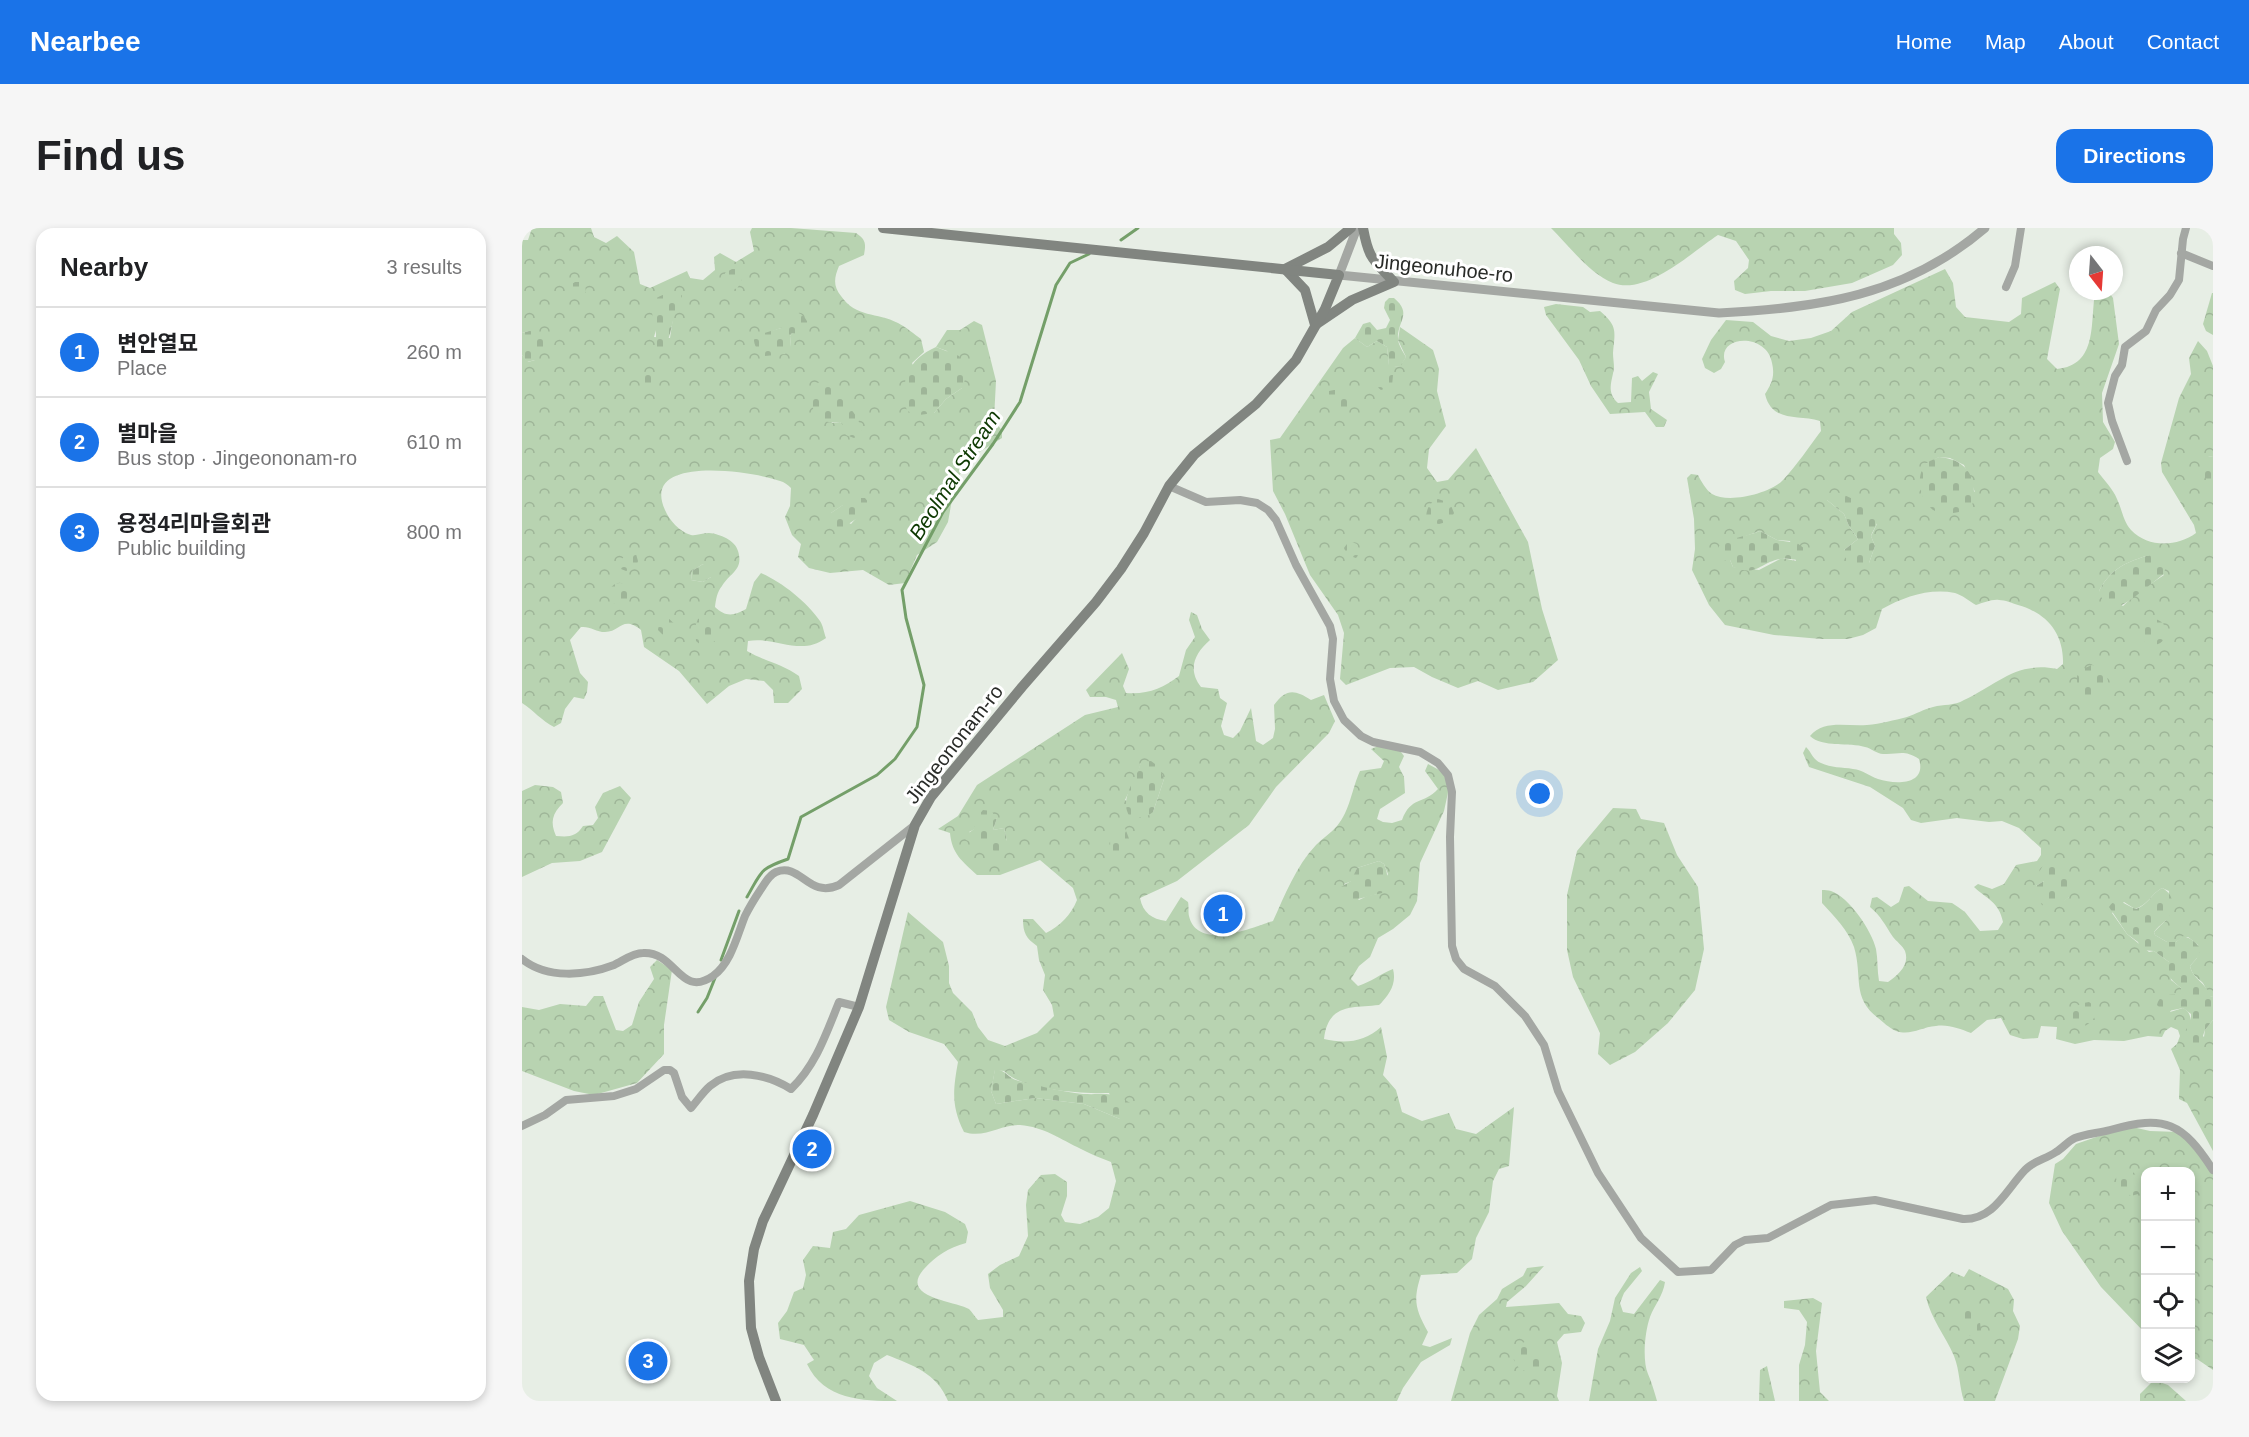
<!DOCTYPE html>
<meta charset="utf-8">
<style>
:root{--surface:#fff;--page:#f6f6f6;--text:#202124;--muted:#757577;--line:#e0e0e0;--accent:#1a73e8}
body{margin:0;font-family:Helvetica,"Noto Sans KR",sans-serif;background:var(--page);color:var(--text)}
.controls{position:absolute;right:18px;bottom:18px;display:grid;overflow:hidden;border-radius:12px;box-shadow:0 3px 9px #0003}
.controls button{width:54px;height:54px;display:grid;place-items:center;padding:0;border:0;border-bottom:2px solid var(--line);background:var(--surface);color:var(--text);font:30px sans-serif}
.compass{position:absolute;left:1547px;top:18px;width:54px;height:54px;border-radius:50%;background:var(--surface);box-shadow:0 3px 9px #0003;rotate:163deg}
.you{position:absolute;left:1018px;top:566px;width:21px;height:21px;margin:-15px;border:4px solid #fff;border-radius:50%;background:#1a73e8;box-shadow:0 0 0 9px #1a73e833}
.badge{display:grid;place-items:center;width:39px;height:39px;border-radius:50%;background:var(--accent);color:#fff;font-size:20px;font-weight:700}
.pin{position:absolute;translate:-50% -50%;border:3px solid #fff;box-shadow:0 2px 6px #0006}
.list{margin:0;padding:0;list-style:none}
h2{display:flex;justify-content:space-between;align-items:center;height:78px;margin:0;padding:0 24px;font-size:26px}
h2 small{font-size:20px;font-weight:400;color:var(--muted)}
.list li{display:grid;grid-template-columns:39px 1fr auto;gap:18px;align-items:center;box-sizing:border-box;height:90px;padding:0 24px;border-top:2px solid var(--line)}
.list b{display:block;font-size:22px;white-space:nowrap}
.list p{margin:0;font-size:20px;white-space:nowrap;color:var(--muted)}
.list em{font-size:20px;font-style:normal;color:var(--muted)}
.icon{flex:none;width:33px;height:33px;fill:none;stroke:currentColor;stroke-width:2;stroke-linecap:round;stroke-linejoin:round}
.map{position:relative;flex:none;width:1691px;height:1173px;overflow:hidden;border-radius:18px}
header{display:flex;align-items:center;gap:36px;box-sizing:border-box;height:84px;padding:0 30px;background:var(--accent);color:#fff}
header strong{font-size:28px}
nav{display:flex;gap:33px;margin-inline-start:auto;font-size:21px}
.intro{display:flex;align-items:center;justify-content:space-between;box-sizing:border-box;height:144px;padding:0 36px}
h1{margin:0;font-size:42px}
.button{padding:15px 27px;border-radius:18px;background:var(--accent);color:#fff;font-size:21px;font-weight:700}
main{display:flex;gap:36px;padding:0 36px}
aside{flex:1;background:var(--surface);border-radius:18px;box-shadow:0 3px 9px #0003}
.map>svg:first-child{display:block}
.forest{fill:url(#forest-crowns);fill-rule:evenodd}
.cemetery{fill:url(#cemetery-stones)}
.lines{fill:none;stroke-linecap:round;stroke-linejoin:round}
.stream{stroke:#749f69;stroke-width:3}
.minor{stroke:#a4a7a3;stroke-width:8}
.tertiary{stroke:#a4a7a3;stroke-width:9}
.secondary{stroke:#818580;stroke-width:10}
.labels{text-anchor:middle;stroke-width:6;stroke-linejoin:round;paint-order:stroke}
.street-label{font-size:20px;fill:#292b28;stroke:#fff}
.water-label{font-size:21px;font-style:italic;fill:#0c3800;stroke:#fff}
</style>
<header>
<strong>Nearbee</strong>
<nav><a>Home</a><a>Map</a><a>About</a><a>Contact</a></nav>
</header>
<div class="intro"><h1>Find us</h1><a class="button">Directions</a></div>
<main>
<aside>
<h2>Nearby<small>3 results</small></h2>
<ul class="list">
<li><span class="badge">1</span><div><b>변안열묘</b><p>Place</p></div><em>260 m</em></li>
<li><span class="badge">2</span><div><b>별마을</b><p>Bus stop · Jingeononam-ro</p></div><em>610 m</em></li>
<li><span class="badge">3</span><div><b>용정4리마을회관</b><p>Public building</p></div><em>800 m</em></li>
</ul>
</aside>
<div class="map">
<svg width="1691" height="1173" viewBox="0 0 1691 1173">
<defs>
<pattern id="forest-crowns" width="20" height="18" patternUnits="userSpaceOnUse" patternTransform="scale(1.5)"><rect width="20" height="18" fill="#b8d3b1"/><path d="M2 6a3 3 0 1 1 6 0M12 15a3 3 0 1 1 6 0" fill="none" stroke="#9eb598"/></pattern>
<pattern id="cemetery-stones" width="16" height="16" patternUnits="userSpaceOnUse" patternTransform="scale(1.5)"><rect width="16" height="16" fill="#b8d3b1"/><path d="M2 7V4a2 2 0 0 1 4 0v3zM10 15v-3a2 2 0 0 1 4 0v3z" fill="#9eb598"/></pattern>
</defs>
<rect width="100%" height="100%" fill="#e7eee5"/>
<g class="forest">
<path d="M10,0H69L72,9L84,15L95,8L112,24L118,56L128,60L165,43L168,50L181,52L193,42L192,29L198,25L214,34L232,23L228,4L230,0H269L334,5C344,12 344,15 342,27L317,38C312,50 311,58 319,68C334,90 355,84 376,95C384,99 392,106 399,111L402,124L390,135L412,185L424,171L440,160L425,123L414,119L425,102H438L452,93L460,97L474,153L472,191L480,203V210L448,230L433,255L426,294L415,314L395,327L383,355L367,357L341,342L308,345L287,340L276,329L279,316L270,307L263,289L268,278L269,260C266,257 262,254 258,253C234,244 117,225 143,282C147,292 158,304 169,307C174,308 181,305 187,305C198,306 213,312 216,323C222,342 208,345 200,358C195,364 194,371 193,379C203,389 212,388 224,381L232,354L239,345C260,354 285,374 298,393C301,397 302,405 304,410C279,429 253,408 226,413L225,423C242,433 260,436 277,448L280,461L266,475H252L251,462L242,453L224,451L207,458L185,476L157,443L122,419L119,402C100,387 99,404 83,404C74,404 68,398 59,399L48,412L58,445L66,454L65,464L62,471L52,469L43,481L39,495L32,499C20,493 11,482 0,475V127L6,134L13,132L7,103L0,105V12H6ZM159,68L152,83L148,110L132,109L134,102ZM259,100L270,105L268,108L269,119L251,103ZM287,162L338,206L318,194L310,195ZM321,277L337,287L329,296L309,285ZM181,336L189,349L181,354L169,352L170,343Z"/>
<path d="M1029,0H1372V6L1379,15L1380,27L1371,37L1330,55L1283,63H1249L1223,66L1213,62L1212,53L1226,40L1227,32L1214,13L1196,7C1170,24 1124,68 1091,55C1068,46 1046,17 1029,0Z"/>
<path d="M1423,41L1431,55L1434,79L1443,89L1487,94L1499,86L1500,70L1533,54L1538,61L1525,131L1535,141C1576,137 1568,95 1573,65L1586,63L1591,70L1597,116L1580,165L1581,194L1593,214L1591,221L1578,230L1576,244C1582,252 1591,261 1595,271C1600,281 1601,293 1609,302C1626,320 1655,319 1674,305L1672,297L1640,244L1639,235L1657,170L1669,146L1667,130L1676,113L1685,123L1691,138V229L1686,228V252H1691V769L1687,768C1685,764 1683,757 1680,754C1674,749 1670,747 1668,738L1675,730L1676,717L1666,709H1661L1654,714H1645L1633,707L1632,704L1644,692L1647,663L1640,660C1629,666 1627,676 1613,681L1602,674L1590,685L1605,706L1627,724L1632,723L1647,734L1649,752L1659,760V766L1648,784L1661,780C1670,785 1667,790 1671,797C1673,801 1679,806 1682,809L1683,802L1691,792V923L1665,875L1657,871L1658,842L1649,821L1655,816L1658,808L1656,802L1649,799L1643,803L1640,809L1626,808L1602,813L1572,812L1553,816L1534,811L1535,799L1519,798L1516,810L1501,811L1488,807L1479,790L1465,792L1449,805C1438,801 1426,796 1414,798C1399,799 1389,808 1374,803C1367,800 1361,794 1356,790C1329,769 1341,749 1332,719C1326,702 1312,688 1300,675V662C1303,662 1306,662 1309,663C1327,669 1350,703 1354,721C1356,731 1355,742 1357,753L1366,754C1376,747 1388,737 1383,723C1381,718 1374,713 1371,709C1363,697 1359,688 1348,679L1350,670L1355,669L1369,679L1377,674L1382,659L1387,658L1406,673L1430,675L1436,679L1443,684L1458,703L1476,702L1481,694C1477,674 1465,671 1452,659L1456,656L1470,661L1482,656L1494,637L1515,633L1519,627V620L1497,600L1480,593L1467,594L1435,590L1399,595L1389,592L1381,580L1348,559L1287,539L1281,525L1284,519C1290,525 1291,532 1299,535C1309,540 1320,539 1331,541C1341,542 1347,548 1356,551C1374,557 1405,557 1397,531C1381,521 1377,527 1361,526C1355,526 1349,520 1343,519C1328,514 1300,520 1288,508C1302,491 1326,499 1345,497C1359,496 1372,492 1385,489C1394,486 1402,481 1411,479C1422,476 1432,478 1442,472C1476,456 1494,433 1535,441L1541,436C1542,406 1525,385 1496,377C1490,375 1483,372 1477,372C1470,371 1461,375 1454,377C1447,373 1440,367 1433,365C1407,360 1382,369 1360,381L1354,400L1341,407L1326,411H1299L1252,407L1203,397L1187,377L1170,342L1173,321L1172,291L1165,250L1169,246L1176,247C1179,253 1184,262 1190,266C1207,276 1249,265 1261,252C1275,237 1287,219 1299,203L1298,193C1275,186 1250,195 1243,166C1250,155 1253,148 1250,135C1245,104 1194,107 1203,134L1199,141L1192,145L1183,140L1180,131L1189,112L1204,92L1231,94L1249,108L1267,113L1289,110L1309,103L1330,84ZM1417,229L1428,230L1442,237L1453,264L1404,236ZM1305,272L1337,275L1355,296L1349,308L1353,318L1347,335L1322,322L1336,311L1327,298L1322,286ZM1238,303L1255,312L1268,313L1274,333L1260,330L1237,342L1211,339L1208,332L1218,310ZM1624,328L1642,347L1615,365L1601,378L1577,363C1588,342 1602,335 1624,328ZM1522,653L1547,669L1541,673L1514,658Z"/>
<path d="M1690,65H1691V107L1684,103L1681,96Z"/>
<path d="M1034,76L1061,79L1068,84L1078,83C1096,98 1093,104 1091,125C1091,130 1092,135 1092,140C1090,154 1084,164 1096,175L1109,174L1110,150L1116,148L1120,153L1131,144L1136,146L1127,164L1129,181L1145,192L1142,199H1134L1123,184L1088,186L1069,158L1057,132L1024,87L1022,79Z"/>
<path d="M878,99L911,122L917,141L915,163L924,198L907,221L905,240L915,254L926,252L954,220L1006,314L1020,381L1036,432L1011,454L976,462L956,453L936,460L910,449L892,439L868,440L824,457L818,451L822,405L816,387L788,347L763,286L751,263L748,212L758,210L821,120L833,110L845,119L855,113L865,119L867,137L877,139L884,129L876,112Z"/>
<path d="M669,384L675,387L680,401L688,412C673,425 665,441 679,459L696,461L698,470L705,475L699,498L702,507L711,510L718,503L729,480L734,513L741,517L751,510L753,501L752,477C764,461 772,461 789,472L802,467L813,493L807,505L754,559L727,597L655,653L618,670C621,685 630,691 644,693L659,669L666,674C667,678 666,684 667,688C675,723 730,700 751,693C763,667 774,638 794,617C801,610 809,605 815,598C828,583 830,560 838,543L859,540L862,533L849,521L859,517L876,520L882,528L877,539L882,549L883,565L858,581L855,591L861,594L870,595L880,592C889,568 901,577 916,561L903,543L906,536L919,543L925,549L927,560L922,583L898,635L895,673L888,687L871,701L856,710L848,729L837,738L829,751L836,758C849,754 858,746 871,741C875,756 867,767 857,777C831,780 806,775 802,811C823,816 843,814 859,799L865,829L861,847L874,862L880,884L900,893L927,885L934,901L954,906L992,879L987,938L977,941L971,953L967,984L954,1010L950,1031L935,1045L899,1047C891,1072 893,1081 906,1104L900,1117L908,1119L930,1110L928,1117L899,1134L881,1160L875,1173H426C415,1145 390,1137 365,1127L352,1135L347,1148L355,1160L375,1173C340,1173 302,1172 285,1136L292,1132L282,1117L258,1111L256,1095L265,1083L272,1064L281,1060L284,1047L281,1032L291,1018L308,1020L311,1004L324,1001L337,987L388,973L423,984L443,996L446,1004L444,1015C426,1020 415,1027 402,1041C376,1070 435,1073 447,1081C450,1084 453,1089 456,1092L481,1089V1082L468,1060L466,1046L478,1037L497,1028L506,1008L504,977L506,962L519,947L533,946L545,954V968L539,987L543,994L558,996L576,989L587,980L594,953L589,934C579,930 568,926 559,921C538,911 522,899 498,897C479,896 463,911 442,904C429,878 431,862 436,834L422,816L387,804L367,792L364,779L386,684L421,714L427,738V755L431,765L450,784L456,799L466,812L483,818L515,805L532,788L530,777L521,762L523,747L517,732L515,718C504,710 501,705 501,691H511L524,705C538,698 549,687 555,672L551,660L518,632L478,647H455C440,633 430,626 428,605L416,601L436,588L455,557L563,487L596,479L594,472L584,469H568L564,462L600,425L607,441L601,458L604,465C625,467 641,460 657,448L664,422L673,409L667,392ZM619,535L642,551L631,584L603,572L615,547ZM475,590L471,602L482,600L485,613H463L447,604ZM857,633L862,636L866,646L855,666L845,668L837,672L822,656L830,653L835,640ZM473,842L482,843C500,862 560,866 587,865L598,891L562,876L513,870L474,876L469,863Z"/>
<path d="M13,557L31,559L39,564L41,575C30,586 28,594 34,608C47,609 54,609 61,598L71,597L76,590L73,579L81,565L98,558L109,570L80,624L58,633L30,635L0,649V563Z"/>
<path d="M1091,580L1114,581L1119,591L1142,595L1155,627L1176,659L1182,721L1173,762L1146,795L1113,824L1088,837L1076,826L1078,805L1051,749L1045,722V667L1055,623Z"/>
<path d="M135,732L150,742L142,797V826L115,855L72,867L52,863L0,843V779L17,782L38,776L64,778L72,768H81L94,802L101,803L110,797L117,774L132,751L128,739Z"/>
<path d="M1606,898L1628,903L1657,904L1691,943V1142L1675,1131L1669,1130L1668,944H1624L1623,1105L1579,1059L1540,1003L1527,975L1533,936L1541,931L1554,916Z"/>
<path d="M1022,1038L1004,1058L985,1074L984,1079L1037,1075L1046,1086L1059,1088L1063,1095L1059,1104L1042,1106L1035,1114L1040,1135L1035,1168L1037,1173H929L948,1105L957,1087L975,1071L980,1061L1001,1048L1005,1040Z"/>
<path d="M1118,1039L1120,1043L1102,1065L1098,1075L1101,1084L1112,1086L1138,1052L1143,1054C1141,1068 1133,1076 1128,1089C1123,1103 1120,1132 1126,1146C1130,1155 1132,1163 1135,1173H1067L1076,1121L1088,1093L1093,1070L1109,1045Z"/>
<path d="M1447,1041L1486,1061L1492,1072L1491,1083L1498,1098L1496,1111L1473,1173H1442C1437,1158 1438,1143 1432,1128C1423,1107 1409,1091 1404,1069L1430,1044L1442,1049Z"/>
<path d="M1291,1070L1300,1075L1294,1123L1298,1164L1307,1173H1277V1137L1283,1117L1285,1094L1277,1082L1262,1080V1073Z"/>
<path d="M1245,1138L1253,1173H1237L1238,1142Z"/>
<path d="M1632,1152L1646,1157L1664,1173H1618V1166Z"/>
</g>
<g class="cemetery">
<path d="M210,41H217L220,44V51L215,61L208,60L203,52V45Z"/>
<path d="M53,54H58L63,57L64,64L59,69H52L47,58Z"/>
<path d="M157,64L160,68C150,85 151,103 143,120L135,119C133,111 135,106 133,100C127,74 128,67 157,64Z"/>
<path d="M867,70H872C891,86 875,93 876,111C876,116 881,124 884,129L878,139L867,138L865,119L855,113L845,119L833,110L841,96L848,94L855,102L864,100L868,92L862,80L863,74Z"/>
<path d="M270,83C280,85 285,90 287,99L278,106L270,105L268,108L269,119L263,126L243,128C236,123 231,118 232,108L259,100L264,87Z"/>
<path d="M7,103L17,104L22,109V122L13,132L5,134L0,127V105Z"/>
<path d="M414,119L437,128L445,146L440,160L424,171L412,185L397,187L385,183C377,154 386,131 414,119Z"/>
<path d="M129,143L132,145L131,157L126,161L120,158L118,149L122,144Z"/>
<path d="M856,143H864L871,147L870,158L859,162L853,157L850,148Z"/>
<path d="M302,153C314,166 342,188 339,206L332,210L324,207L321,197L318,194C294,197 290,183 287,162L290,156Z"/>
<path d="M812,162H820L830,173L825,179L810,180L804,175L801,169L802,164Z"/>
<path d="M1686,228L1691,229V252H1686L1678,246L1679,234Z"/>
<path d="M1417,229C1445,231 1457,251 1450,278C1440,285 1425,288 1413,283C1399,276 1392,248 1404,236C1406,233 1413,231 1417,229Z"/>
<path d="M1313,263C1325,269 1355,278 1355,295C1354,299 1350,304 1349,308L1353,318L1347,335L1340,341C1330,339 1322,333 1322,322L1336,311L1327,298L1322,286L1305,272V266Z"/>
<path d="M331,270H343L347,275V284C336,288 328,296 318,301L310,295L309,285Z"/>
<path d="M916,271L928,275L932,285L928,293L917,296L908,294L904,289C905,280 907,275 916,271Z"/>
<path d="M1238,303L1255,312L1275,315L1283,321L1282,330C1272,334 1268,329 1258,331C1237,335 1235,349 1211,339L1208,332L1201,333L1195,324L1197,318C1208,309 1224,309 1238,303Z"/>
<path d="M827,313L835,316L838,325L834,330L825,327L822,320Z"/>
<path d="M108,322L114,326L116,333L114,339L104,343L99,341L98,333Z"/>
<path d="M1624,328H1638L1644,337L1642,346C1629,355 1602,381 1589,380L1581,373L1577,363C1588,342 1602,335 1624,328Z"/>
<path d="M181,336L189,340V349L181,354L169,352L170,343Z"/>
<circle cx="98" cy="366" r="11"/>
<path d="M184,388C194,391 196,397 197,408C191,416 183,422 174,413L173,399L176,391Z"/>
<path d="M146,390L156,399L150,407H141L136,402L137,393Z"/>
<circle cx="1631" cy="404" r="13"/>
<path d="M1570,437C1584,440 1586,449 1587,462C1571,483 1550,467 1556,443Z"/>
<path d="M629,533L637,539L642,551L631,584L624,589H608C596,571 614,553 619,534Z"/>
<path d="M461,582L469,583L475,590L471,602L482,600L485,613L482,621L474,624L464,619L463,613L460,617L444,612L443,608L452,601L456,588Z"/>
<path d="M593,600H603L609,616L605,625L598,631L591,629C588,621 587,610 589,602Z"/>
<path d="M857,633L862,636C867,648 866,654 860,665L824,674L815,669L814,662L829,653L835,640Z"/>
<path d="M1533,634C1542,642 1559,656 1547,669C1543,673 1535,677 1530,680L1520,677L1513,666L1514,658L1522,653L1517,644L1522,636Z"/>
<path d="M1640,660C1651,665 1654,679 1646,690C1642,695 1636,698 1632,704L1633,707L1645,714H1654L1661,708C1669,710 1675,715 1679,722L1675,730L1668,738C1671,752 1684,754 1688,768L1691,769V792L1683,802L1678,816L1669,819L1663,814C1662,806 1663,801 1669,795V786L1661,780L1642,784L1635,777C1638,765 1649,767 1659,766V760C1651,753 1640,745 1647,734L1632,723L1619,722L1616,714L1605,706L1587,679C1595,666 1603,678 1614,681C1627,676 1629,666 1640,660Z"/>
<path d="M1567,774L1571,777L1575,785C1570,795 1563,800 1552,800L1547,793C1548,780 1555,776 1567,774Z"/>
<path d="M473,841C486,843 485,850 497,853C518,858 540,864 561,866C588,867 590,862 614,879L613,886L607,890L598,891L562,876L513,870L474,876L469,863Z"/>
<path d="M1606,941L1612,945L1618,953L1616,966L1609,968L1598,960L1594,950L1599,942Z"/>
<path d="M1443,1081L1452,1082L1457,1087L1459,1102L1448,1108L1437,1085Z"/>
<path d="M1003,1114L1016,1118L1021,1130L1017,1139L1010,1144L998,1142L988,1125L992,1117Z"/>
</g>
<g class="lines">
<g class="stream">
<path d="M599,12L616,0"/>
<path d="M225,669C240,643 237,641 266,631L279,589L355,547L373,531L395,499L402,457L384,390L380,362L421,284L471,216L498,174L534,57L548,35L567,26"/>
<path d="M199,732L217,683"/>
<path d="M176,784L185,770L193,750"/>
</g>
<g class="minor">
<path d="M1659,25L1691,38"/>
<path d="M1484,59L1493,38L1499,0"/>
<path d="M1605,233L1590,193L1586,175L1593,148L1600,137L1603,119L1624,103L1634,82L1648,67L1657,52L1661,11L1664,0"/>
<path d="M647,258L684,274L718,272L735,275L746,282L754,292L774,337L808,398L811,411L808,451L812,473L822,492L839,508L851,514L898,524L916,535L926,547L930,564L928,609L930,718L934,731L942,741L973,758L1003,788L1022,817L1036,863L1076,945L1119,1010L1156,1044L1189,1042L1213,1017L1223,1012L1246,1010L1309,977L1353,972L1441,991C1472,992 1484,962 1503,942C1511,933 1524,931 1534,924C1541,920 1546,913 1553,910C1563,906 1577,905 1588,902C1643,886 1661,895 1691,942"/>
<path d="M0,731C25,751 63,748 92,737C101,733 110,725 121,725C154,723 158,771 191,748C209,735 215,708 223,688C228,678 233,670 239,661C243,655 247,647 254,644C279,634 286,671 317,657L393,597"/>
<path d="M0,898L23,887L44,872L92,868L114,861L142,842H148L152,845L160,869L169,880C175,873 181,864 188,858C212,838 246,847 269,861C294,837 304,806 317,774L337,779"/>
</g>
<path class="tertiary" d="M835,0L817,47L1197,85C1296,80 1384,68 1463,0"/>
<g class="secondary">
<path d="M829,0L806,19L763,41L783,62L793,97L830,72L872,54C851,31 847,32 841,0"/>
<path d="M254,1173L237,1129L229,1100L227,1053L232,1021L241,993L291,887L337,779L393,597L409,569L500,459L574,374L599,341L622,305L647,258L672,227L734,176L774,132L803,81L817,47L361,0"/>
</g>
</g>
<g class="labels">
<g class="street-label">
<text transform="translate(922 40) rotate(6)" y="7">Jingeonuhoe-ro</text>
<text transform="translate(432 516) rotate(-52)" y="7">Jingeononam-ro</text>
</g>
<g class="water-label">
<text transform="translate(433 247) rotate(-57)" y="7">Beolmal Stream</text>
</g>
</g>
</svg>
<div class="controls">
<button>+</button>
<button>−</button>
<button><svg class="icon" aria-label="locate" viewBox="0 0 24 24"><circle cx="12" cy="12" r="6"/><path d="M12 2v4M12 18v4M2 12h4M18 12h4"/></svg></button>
<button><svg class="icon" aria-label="layers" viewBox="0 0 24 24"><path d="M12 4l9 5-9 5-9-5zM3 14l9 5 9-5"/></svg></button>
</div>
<svg class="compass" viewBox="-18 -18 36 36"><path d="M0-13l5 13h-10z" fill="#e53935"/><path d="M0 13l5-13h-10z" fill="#757577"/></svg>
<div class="you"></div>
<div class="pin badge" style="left:701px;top:686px">1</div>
<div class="pin badge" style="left:290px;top:921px">2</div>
<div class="pin badge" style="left:126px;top:1133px">3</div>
</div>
</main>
